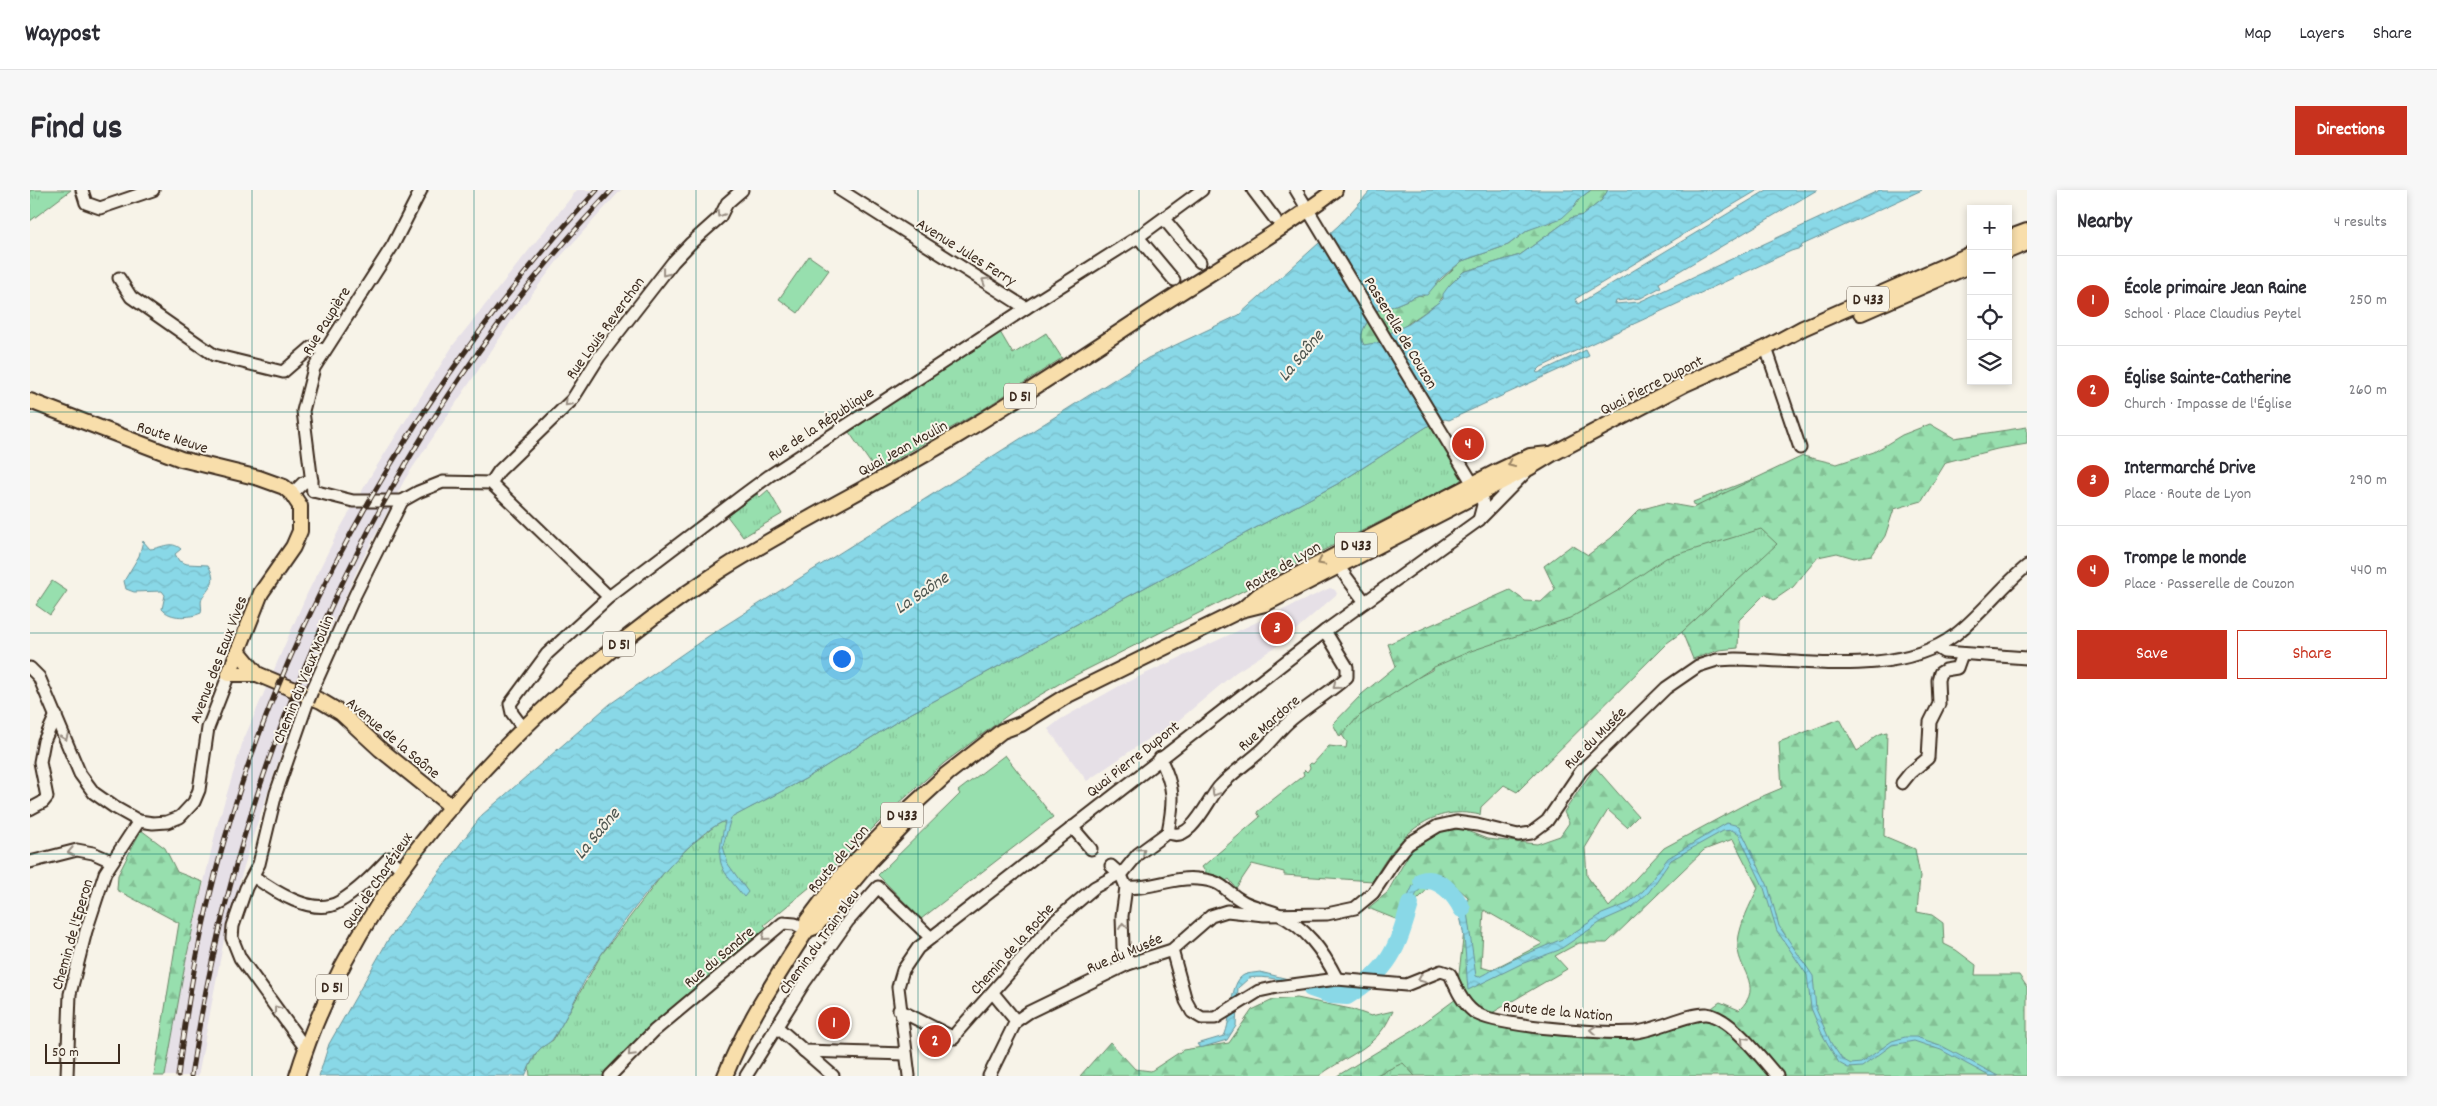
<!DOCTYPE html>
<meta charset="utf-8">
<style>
:root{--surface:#fff;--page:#f7f7f7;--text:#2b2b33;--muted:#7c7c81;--line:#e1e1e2;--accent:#c8321e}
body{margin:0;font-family:Dekko,sans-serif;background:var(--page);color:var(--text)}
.controls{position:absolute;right:15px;top:15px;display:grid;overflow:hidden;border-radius:0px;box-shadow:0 2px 8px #0003}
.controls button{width:45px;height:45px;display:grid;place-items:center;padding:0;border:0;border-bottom:1px solid var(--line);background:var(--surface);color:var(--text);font:25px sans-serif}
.scale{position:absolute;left:15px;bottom:12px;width:75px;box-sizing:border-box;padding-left:5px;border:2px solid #3b2a1e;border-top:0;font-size:14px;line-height:18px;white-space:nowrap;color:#3b2a1e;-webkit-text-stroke:4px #f7f3e8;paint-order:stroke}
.you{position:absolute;left:811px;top:468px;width:18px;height:18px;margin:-12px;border:4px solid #fff;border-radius:50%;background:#1a73e8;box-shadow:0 0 0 8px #1a73e833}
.badge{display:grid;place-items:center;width:32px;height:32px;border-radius:50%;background:var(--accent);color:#fff;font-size:16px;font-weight:700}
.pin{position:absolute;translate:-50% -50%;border:2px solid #fff;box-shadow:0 1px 5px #0006}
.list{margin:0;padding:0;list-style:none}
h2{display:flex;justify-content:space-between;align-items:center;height:65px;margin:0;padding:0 20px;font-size:21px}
h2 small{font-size:16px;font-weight:400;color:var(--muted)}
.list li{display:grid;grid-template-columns:32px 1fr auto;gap:15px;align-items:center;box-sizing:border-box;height:90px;padding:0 20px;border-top:1px solid var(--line)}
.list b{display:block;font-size:19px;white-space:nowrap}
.list p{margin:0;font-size:16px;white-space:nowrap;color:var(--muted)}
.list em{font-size:16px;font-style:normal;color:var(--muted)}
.actions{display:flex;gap:10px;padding:15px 20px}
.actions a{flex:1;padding:11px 0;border:1px solid var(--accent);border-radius:0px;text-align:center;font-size:18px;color:var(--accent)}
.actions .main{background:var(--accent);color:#fff}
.icon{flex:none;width:28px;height:28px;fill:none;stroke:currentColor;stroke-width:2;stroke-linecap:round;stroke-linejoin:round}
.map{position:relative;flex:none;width:1997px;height:886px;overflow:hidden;border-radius:0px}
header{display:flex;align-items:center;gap:30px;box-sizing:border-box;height:70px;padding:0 25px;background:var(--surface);border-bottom:1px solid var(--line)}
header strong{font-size:24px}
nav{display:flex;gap:28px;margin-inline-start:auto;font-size:18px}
.intro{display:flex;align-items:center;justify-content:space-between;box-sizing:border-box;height:120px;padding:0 30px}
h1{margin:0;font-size:35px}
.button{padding:12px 22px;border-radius:0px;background:var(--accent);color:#fff;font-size:18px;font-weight:700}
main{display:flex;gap:30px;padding:0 30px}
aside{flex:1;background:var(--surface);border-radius:0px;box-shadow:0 2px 8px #0003}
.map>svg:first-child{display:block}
.built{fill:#e6e0e7}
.grass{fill:url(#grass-tufts);stroke:#698466}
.forest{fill:url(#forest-firs);stroke:#698466;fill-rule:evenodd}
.pitch{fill:#97dfae;stroke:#698466}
.water{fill:url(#water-waves);stroke:#6a9297}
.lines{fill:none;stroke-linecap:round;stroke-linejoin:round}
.river{stroke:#89d8e7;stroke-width:18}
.minor-casing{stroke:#3b2a1e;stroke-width:15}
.major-casing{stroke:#3b2a1e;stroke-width:18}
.minor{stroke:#f7f3e8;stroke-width:11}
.major{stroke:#f8deab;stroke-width:14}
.rail-casing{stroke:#3b2a1e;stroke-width:5}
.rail{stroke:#f7f3e8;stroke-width:3;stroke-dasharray:9;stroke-linecap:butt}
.minor-bridge-casing{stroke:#3b2a1e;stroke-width:15;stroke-linecap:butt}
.minor-bridge{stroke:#f7f3e8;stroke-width:11}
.oneway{stroke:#998e83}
.oneway2{stroke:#9a8464}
.grid{fill:none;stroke:#0f766e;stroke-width:1;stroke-opacity:0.55}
.labels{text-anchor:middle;stroke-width:4;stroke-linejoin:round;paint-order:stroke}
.shield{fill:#f7f3e8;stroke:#73665b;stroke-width:1}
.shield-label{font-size:15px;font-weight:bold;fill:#3b2a1e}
.street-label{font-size:16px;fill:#3b2a1e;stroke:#f7f3e8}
.water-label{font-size:18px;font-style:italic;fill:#4e5650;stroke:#f7f3e8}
</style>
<header>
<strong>Waypost</strong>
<nav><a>Map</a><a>Layers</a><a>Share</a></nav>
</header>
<div class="intro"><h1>Find us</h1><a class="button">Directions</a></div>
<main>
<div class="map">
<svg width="1997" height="886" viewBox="0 0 1997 886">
<defs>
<pattern id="grass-tufts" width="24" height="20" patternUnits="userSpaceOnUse" patternTransform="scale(1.25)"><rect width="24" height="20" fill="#97dfae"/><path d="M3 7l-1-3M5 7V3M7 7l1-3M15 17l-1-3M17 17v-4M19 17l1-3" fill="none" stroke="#83c095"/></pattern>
<pattern id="forest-firs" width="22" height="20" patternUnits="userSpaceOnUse" patternTransform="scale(1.25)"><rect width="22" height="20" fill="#97dfae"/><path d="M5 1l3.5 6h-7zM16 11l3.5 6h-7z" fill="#83c095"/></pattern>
<pattern id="water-waves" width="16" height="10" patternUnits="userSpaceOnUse" patternTransform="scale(1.25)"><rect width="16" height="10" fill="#89d8e7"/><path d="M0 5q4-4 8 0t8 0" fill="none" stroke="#77bac6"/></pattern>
</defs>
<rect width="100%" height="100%" fill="#f7f3e8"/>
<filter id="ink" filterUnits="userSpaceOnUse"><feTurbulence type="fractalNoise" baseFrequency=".02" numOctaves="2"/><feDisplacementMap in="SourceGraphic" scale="10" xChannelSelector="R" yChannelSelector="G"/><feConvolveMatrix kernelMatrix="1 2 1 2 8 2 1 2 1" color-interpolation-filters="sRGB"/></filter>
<g filter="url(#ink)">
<g class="built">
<path d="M547,0H591L532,65L482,130L375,289L330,374L289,465L253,558L222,649L196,739L168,886H135L156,769L187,636L213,551L276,406L308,342L343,282L424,154Z"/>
<path d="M1300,398L1305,400L1307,404L1247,456L1206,482L1130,546L1125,544L1057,591L1018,539L1031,529L1091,495Z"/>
</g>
<g class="grass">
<path d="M0,0H41L0,31Z"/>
<path d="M970,142L983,164L1016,143L1032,168L949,222L846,281L819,242Z"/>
<path d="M1401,234L1434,285L1429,292L1034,491L986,519L914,573L858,623L803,678L734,735L739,740L578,886H500L499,877L509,859L523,850L571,765L639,676L662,654L685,636L775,589L876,526L1309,293Z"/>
<path d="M1723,289L1779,331L1726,374L1652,442L1637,453L1487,602L1474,595L1451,617L1450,625C1398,613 1365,650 1343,691L1254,685V682L1222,674L1206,698L1199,689L1193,693L1176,683L1172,677L1230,627L1227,622L1274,585L1273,582L1275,580L1277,582L1280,578L1279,575L1281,573L1283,574L1299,556L1316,558L1317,552L1304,534L1308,530L1402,480L1408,464L1486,439L1666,318L1663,312Z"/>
<path d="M738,300L752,324L713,347L697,326L727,304L730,307Z"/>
<path d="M1374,872L1385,886H1344Z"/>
</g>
<g class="forest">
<path d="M1561,0H1578L1572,10L1562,18L1553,25L1541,28L1490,65L1433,82L1408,113L1350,153L1334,155C1326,142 1340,128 1348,120L1356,119L1389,105L1393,106L1432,71L1478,55L1498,40L1509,35L1519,34L1544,17L1550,8Z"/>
<path d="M1900,234L1924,248L1997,237V254L1967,259L1916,272L1892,311L1864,319L1855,346L1842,365L1824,368L1807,363L1788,367L1763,397L1744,410L1735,404L1709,430L1708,458L1689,460L1663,469L1652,442L1747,354L1731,339L1636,368L1589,400L1540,428L1441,461L1404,477L1329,526L1310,547L1303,534L1332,504L1366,476L1358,454L1480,400L1495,411L1511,412L1525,399L1514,376L1542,355L1558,365L1581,348L1609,320L1635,313L1663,318L1773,266L1807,274L1844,262L1872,245Z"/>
<path d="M1810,529L1827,561C1838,555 1845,543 1857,542L1854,646L1885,659L1890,686L1887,722L1902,725L1913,733L1914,754L1926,760L1946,775L1945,785H1989L1997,797V886H1385L1373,873L1344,886H1307L1388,837L1426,809L1438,707L1412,684L1368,730L1338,718L1357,703L1380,662L1405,642L1432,639L1457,649L1507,654L1530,646L1539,633L1534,622L1565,577L1608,626L1597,637L1578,620L1555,658L1557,686L1579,717L1634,658L1721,611L1752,598L1749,552ZM1703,649L1728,698C1720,715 1710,733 1708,752C1705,779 1736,795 1709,820L1690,812C1680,819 1669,829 1658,833C1601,857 1527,842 1468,836L1450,830L1537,779L1525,766L1549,753H1577L1674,660ZM1454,720L1512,753V754L1461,780L1451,777Z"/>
<path d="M111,640L135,658L147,682L173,692L156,769L135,886H124L149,733L87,700L88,685Z"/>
<path d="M1267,808L1321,819L1341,826L1363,821C1360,827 1357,834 1353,839C1339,860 1309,870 1289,886H1050L1080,852L1105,879L1121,881L1153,860L1199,853L1222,820L1243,810Z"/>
</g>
<g class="pitch">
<path d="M779,66L799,80L768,123L749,109Z"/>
<path d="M22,391L37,401L20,425L6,415Z"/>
<path d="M975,565L1023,627L891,729L848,685L930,604L928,601Z"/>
</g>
<g class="water">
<path d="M1341,0H1561L1550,8L1544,17L1532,28L1498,40L1478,55L1432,71L1411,88L1397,105H1389L1356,119L1348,120C1340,128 1326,143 1334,155L1350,152L1363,141L1379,134L1413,109V104L1418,97L1433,82L1490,65L1541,28L1553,25L1562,18L1572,10L1578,0H1728L1545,109L1548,114L1737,0H1787L1629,93L1631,97L1611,108L1586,111L1585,114L1609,112L1850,0H1892L1772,55L1771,58L1761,61L1511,177L1506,182L1508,183L1556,160L1559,166L1419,230L1415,229L1401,234L1309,293L876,526L775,589L701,628L693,656L698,674L718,702L714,707C685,672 687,674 695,631C652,648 579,749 555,790C545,809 536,829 524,847C521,853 514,855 510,859C503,866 499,878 495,886H289L299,854L358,750L452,625L580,514L680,445L1118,168L1209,125L1309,35Z"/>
<path d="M113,351L120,359C132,358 141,350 151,359L145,364L149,371L157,374L178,375C188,392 180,396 173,407C169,412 173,418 171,423C160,428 140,429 132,419L135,405L132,401L104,402L96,399L94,391L109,366Z"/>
<path d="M1697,633L1709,636L1738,696L1749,736L1783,786L1786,819L1801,853L1812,869L1821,874L1831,873L1862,851L1875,847H1886L1910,855L1968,886H1959L1911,860L1884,851L1862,855L1832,877L1818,878L1809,873L1792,844L1781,818L1777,785L1747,741L1734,698L1709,645L1702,640L1693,641L1641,670L1619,702L1601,718L1574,730L1529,760L1491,774L1438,800C1435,771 1437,724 1418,702L1423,696L1433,706L1436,715L1446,786L1449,787L1482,770L1537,747L1572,724L1597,714L1613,701L1638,668Z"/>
<path d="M1399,683L1417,692L1411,698C1380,685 1385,724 1370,739C1374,723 1378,687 1399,683Z"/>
<path d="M1230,782L1270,792L1305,804L1302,808C1291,806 1283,800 1273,796C1258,791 1233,785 1219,788L1208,798L1206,836L1197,850L1170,858L1167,854L1194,846C1202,831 1199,792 1214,785C1218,783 1225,783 1230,782Z"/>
</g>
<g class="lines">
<g class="river">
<path d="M1392,691C1409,686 1425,705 1432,719"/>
<path d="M1281,798L1301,805L1317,806C1360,780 1367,759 1380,714"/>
</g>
<defs>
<g id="minor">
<path d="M52,0L56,13L70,18L123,0"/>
<path d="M810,0L996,118"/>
<path d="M1223,0L1245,29"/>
<path d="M1266,0L1452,309L1453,315L1449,330"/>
<path d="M1134,29L1170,72"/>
<path d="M1108,47L1144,90"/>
<path d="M89,88L101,107L184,165L253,182L282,157L294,160"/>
<path d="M1736,158L1770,258"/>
<path d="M461,293L469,281L542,210L569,167L643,72L661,53L690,27L697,13L712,0"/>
<path d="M283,301L323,311H372L388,302L413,292L461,293L579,407"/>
<path d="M283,301L273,221L284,178L363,55L391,0"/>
<path d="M262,304L273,293L282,290"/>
<path d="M1308,376L1335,412"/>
<path d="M1906,457L1914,462L1997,468"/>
<path d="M0,478L9,487L50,584L64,603L84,617L109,631L123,633L137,632L150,627L164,612L169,600L178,538L199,484"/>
<path d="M282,501L325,405L372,311"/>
<path d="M493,538L482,523L480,514L517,464L579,407L712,306L739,286L996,118L1108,47L1172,0"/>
<path d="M1130,568C1145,598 1144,611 1138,642"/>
<path d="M1872,593L1880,583L1898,568L1900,532L1909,514L1908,490L1910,483L1915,480L1927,478L1932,464"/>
<path d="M0,619L13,612L17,607L10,572L14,551L26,525"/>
<path d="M1042,637L1061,659"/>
<path d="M1138,642C1160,656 1179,607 1190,596C1203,582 1219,572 1233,559C1243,549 1252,537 1262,529C1280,514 1300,502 1317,487V477L1295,441"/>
<path d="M0,672L47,660L63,663L81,671"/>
<path d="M1081,676L1091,685L1096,697L1092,726L1093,757L1098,774"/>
<path d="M1091,685L1108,664L1138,642"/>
<path d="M223,686C244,701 283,727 309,712C328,701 344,684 359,668L372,679"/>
<path d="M1096,697C1120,700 1143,686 1168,689C1195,691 1193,701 1214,712C1224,717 1236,719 1246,723C1276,737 1293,761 1307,789"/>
<path d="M1142,760L1156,811L1162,822L1172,828H1185L1229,801L1247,797L1307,789L1376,795L1411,781L1420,784C1426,798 1432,813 1444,822C1465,837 1578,844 1606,842C1627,840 1659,823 1676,824C1701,827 1731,868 1747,886"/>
<path d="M963,803L986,831"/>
<path d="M869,820L924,848L927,842L1025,731L1065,697L1087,685H1091"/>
<path d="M747,837L803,886"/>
<path d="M276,859L210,768L202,748L203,736L216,698L229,674L246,603L278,511"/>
<path d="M774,861L876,864"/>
<path d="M37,886L40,804L56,741L75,683L109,631"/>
<path d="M580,886L624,841L753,733L765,734L777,740"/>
<path d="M716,886L774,793L818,731L848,697L900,747"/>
<path d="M879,886L868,797L873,780L888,758L1295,441L1449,330L1496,282"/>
<path d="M959,886L986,831L999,822L1098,774L1142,760L1181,726L1197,721L1234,725L1297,724L1325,718L1343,703L1365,670L1378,654L1408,636L1426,632L1447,635L1488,645L1501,643L1517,631L1551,581L1636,498L1668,476L1687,470L1706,469C1774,470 1868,488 1925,445C1951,425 1971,397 1997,376"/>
</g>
<g id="major">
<path d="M1978,48L1997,41"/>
<path d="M1978,61L1997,53"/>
<path d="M1831,123L1941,75"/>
<path d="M0,211L151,269L229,288L254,297L262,304L270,316V341L263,357L231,403L199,484H227"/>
<path d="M1214,418L1229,405L1466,282L1500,266L1519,264"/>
<path d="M208,461L227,484L291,511L311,523L350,559L422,617"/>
<path d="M777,740V731L811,686L856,640L917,584L972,541L991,534L1038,505L1211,420L1235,414L1499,278L1522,264L1655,194L1736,158L1773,138L1941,64"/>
<path d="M267,886C330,680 514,495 691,380C770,330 855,290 935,241C1001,201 1065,158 1129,116C1188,78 1249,42 1305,0"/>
<path d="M695,886C715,836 744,791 773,746L777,740L785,737L840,671L879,630"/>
</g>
</defs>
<use href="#minor" class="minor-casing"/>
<use href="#major" class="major-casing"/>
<use href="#minor" class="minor"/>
<use href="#major" class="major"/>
<defs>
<g id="rail">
<path d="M148,886C160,787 180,688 212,593C284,377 412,167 567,0"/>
<path d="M161,886C210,559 353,240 582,0"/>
</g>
</defs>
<use href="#rail" class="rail-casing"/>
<use href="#rail" class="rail"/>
<defs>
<path id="minor-bridge" d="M278,511L282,501"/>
</defs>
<use href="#minor-bridge" class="minor-bridge-casing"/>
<use href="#minor-bridge" class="minor-bridge"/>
</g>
<defs><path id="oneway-chevron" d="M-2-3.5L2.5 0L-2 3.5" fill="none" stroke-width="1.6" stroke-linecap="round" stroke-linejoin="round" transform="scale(1.25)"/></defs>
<g class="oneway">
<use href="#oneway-chevron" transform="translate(690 24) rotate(123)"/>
<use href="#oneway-chevron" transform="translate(635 83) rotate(128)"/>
<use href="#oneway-chevron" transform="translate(955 91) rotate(-148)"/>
<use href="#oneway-chevron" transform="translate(538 213) rotate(134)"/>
<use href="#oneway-chevron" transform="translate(1306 496) rotate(140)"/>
<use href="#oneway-chevron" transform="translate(35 547) rotate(67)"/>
<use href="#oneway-chevron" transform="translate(1185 603) rotate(121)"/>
<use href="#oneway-chevron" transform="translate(1112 661) rotate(-42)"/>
<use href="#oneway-chevron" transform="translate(41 662) rotate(169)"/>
<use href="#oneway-chevron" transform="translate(1093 736) rotate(-96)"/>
<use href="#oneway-chevron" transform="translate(735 747) rotate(141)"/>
<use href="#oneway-chevron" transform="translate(1391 789) rotate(158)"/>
<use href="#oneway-chevron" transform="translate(247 819) rotate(-126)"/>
<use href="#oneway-chevron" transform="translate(1563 840) rotate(-176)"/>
<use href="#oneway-chevron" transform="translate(1714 850) rotate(-133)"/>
<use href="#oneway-chevron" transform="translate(601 863) rotate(134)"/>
</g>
<g class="oneway2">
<use href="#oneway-chevron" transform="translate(1481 274) rotate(155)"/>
<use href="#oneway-chevron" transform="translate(1291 372) rotate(153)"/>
</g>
</g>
<path class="grid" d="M222,0V886M444,0V886M666,0V886M888,0V886M1109,0V886M1331,0V886M1553,0V886M1775,0V886M0,222H1997M0,443H1997M0,664H1997"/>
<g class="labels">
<g class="shield">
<rect x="1817" y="96.5" width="42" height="25" rx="4"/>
<rect x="974" y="193.5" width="32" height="25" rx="4"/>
<rect x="1305" y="342.5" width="42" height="25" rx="4"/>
<rect x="573" y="441.5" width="32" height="25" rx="4"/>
<rect x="851" y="612.5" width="42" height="25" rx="4"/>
<rect x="286" y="784.5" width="32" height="25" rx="4"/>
</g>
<g class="shield-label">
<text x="1838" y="114">D 433</text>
<text x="990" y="211">D 51</text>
<text x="1326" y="360">D 433</text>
<text x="589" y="459">D 51</text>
<text x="872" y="630">D 433</text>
<text x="302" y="802">D 51</text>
</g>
<g class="street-label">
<text transform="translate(937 61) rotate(32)" y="6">Avenue Jules Ferry</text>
<text transform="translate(295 130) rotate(-58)" y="6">Rue Paupière</text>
<text transform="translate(574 137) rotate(-54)" y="6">Rue Louis Reverchon</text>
<text transform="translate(1372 142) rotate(59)" y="6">Passerelle de Couzon</text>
<text transform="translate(1621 194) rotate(-27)" y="6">Quai Pierre Dupont</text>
<text transform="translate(790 233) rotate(-33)" y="6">Rue de la République</text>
<text transform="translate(143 246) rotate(18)" y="6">Route Neuve</text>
<text transform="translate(872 257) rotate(-29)" y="6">Quai Jean Moulin</text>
<text transform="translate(1252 375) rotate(-30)" y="6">Route de Lyon</text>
<text transform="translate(187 469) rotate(-69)" y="6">Avenue des Eaux Vives</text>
<text transform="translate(272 489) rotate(-68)" y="6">Chemin du Vieux Moulin</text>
<text transform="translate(1238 532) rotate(-41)" y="6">Rue Mardore</text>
<text transform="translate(364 547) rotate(40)" y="6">Avenue de la Saône</text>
<text transform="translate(1564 547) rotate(-45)" y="6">Rue du Musée</text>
<text transform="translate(1102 568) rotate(-38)" y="6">Quai Pierre Dupont</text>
<text transform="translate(807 668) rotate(-49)" y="6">Route de Lyon</text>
<text transform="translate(346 690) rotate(-56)" y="6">Quai de Charézieux</text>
<text transform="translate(41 744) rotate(-74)" y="6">Chemin de l'Eperon</text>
<text transform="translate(788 751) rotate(-54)" y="6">Chemin du Train Bleu</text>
<text transform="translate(981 758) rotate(-48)" y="6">Chemin de la Roche</text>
<text transform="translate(1094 762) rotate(-23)" y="6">Rue du Musée</text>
<text transform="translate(688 766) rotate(-40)" y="6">Rue du Sandre</text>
<text transform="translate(1528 820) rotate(5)" y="6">Route de la Nation</text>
</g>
<g class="water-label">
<text transform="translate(1270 165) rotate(-50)" y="6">La Saône</text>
<text transform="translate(891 402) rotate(-34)" y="6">La Saône</text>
<text transform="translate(566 643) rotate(-50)" y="6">La Saône</text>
</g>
</g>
</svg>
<div class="controls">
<button>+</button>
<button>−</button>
<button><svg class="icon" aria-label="locate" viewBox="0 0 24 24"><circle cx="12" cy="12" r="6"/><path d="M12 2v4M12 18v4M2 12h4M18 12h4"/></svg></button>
<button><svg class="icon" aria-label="layers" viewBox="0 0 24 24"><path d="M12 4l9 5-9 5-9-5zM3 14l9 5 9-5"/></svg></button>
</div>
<div class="scale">50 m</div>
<div class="you"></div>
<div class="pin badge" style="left:804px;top:833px">1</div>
<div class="pin badge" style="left:905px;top:851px">2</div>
<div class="pin badge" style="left:1247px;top:438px">3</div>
<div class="pin badge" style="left:1438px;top:254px">4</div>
</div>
<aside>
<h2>Nearby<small>4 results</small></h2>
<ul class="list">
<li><span class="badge">1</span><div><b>École primaire Jean Raine</b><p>School · Place Claudius Peytel</p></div><em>250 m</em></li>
<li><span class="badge">2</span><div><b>Église Sainte-Catherine</b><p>Church · Impasse de l'Église</p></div><em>260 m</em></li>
<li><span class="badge">3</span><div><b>Intermarché Drive</b><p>Place · Route de Lyon</p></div><em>290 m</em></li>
<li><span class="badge">4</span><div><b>Trompe le monde</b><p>Place · Passerelle de Couzon</p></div><em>440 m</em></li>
</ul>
<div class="actions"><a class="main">Save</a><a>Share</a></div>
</aside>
</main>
